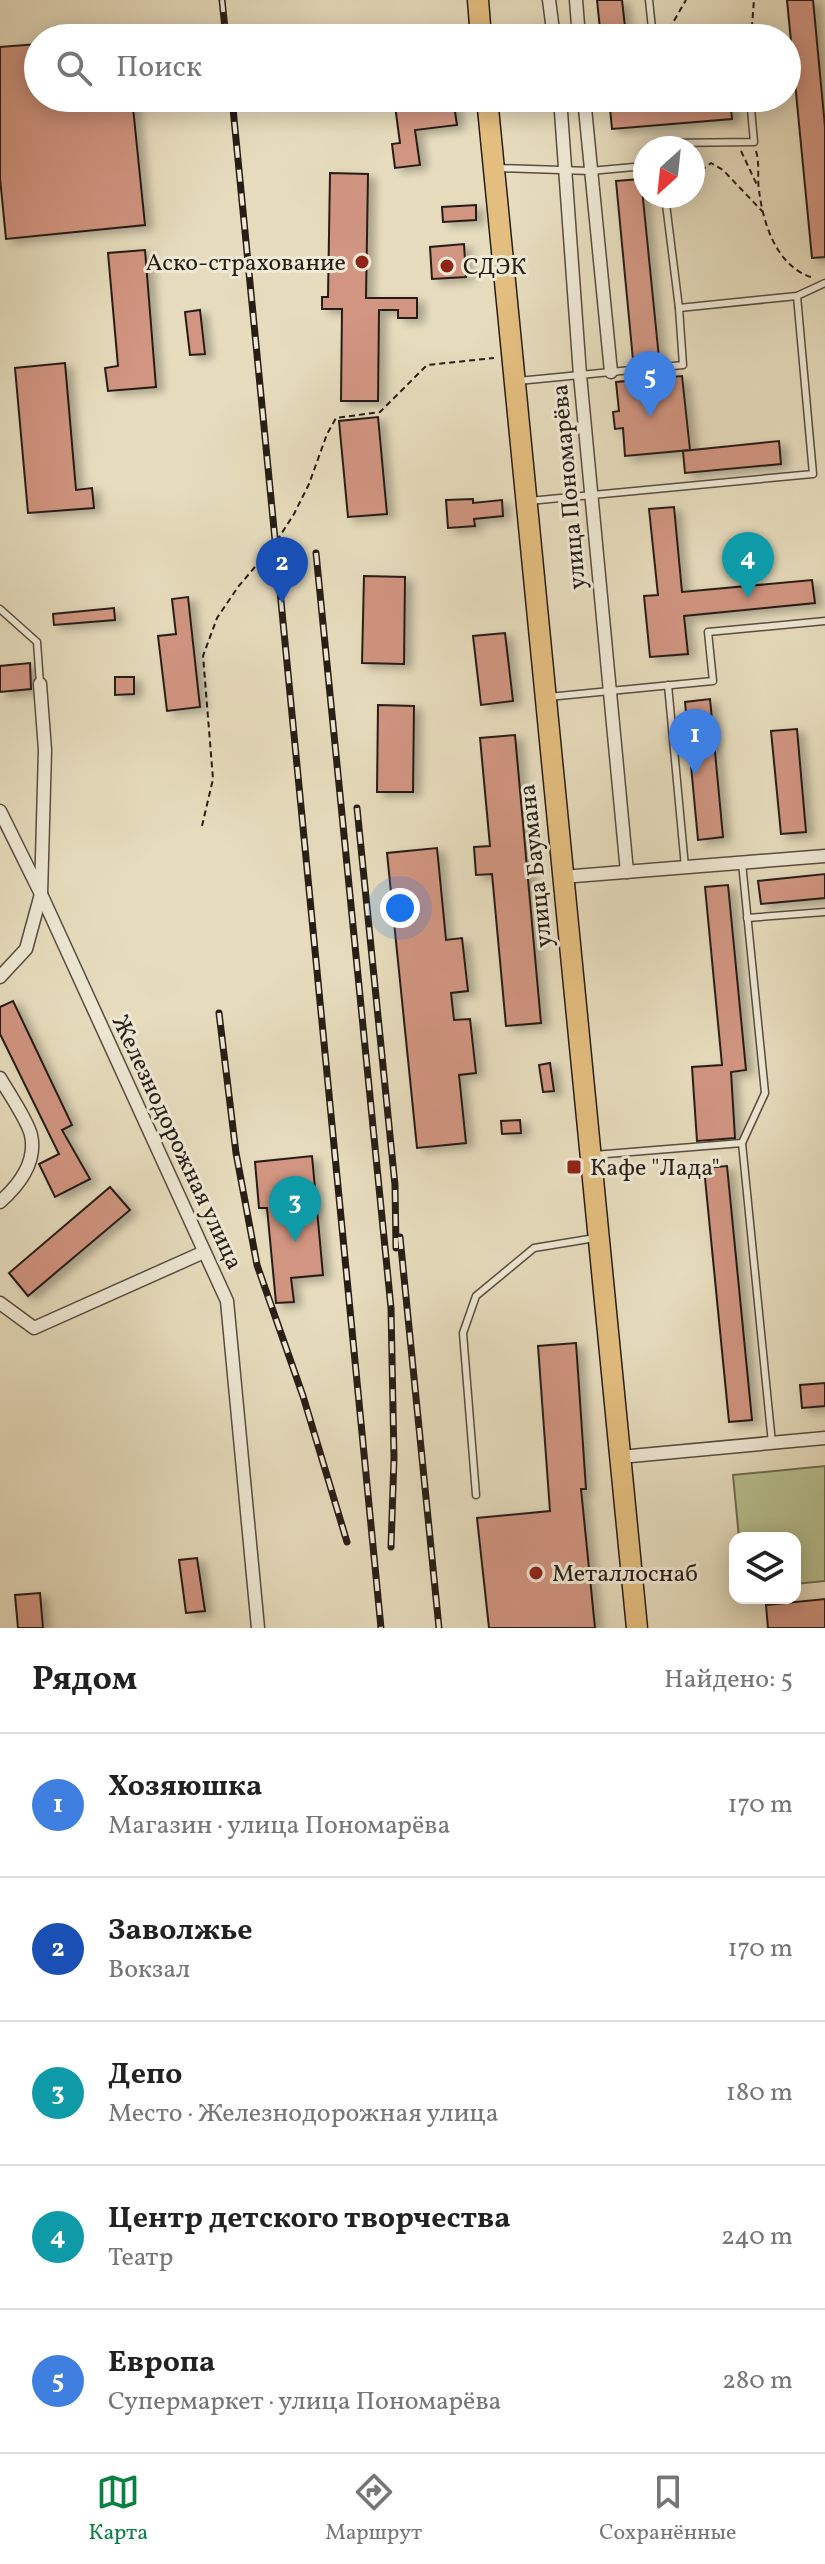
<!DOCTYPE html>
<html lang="ru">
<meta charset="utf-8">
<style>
:root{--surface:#fff;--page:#f6f6f6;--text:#222;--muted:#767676;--line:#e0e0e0;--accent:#0b8043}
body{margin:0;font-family:Vollkorn,serif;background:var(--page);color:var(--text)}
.controls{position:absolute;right:24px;bottom:24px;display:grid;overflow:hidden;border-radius:16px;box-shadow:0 4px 20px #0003}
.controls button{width:72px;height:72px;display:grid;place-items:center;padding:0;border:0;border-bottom:2px solid var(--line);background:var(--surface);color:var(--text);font:40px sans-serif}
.compass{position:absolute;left:633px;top:136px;width:72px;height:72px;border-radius:50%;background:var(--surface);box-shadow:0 4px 20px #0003;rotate:207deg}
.you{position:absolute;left:400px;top:908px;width:28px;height:28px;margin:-20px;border:6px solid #fff;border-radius:50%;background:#1a73e8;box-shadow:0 0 0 12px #1a73e833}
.badge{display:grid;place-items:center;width:52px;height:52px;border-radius:50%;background:var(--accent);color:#fff;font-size:26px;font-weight:700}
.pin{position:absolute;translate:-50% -66px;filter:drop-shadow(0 2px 4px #0008)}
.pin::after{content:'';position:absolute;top:42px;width:28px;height:24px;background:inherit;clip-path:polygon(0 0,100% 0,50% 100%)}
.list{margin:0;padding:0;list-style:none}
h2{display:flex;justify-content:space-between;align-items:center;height:104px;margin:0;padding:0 32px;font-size:34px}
h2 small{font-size:26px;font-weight:400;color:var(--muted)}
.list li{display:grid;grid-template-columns:52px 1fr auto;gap:24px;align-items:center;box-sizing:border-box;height:144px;padding:0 32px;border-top:2px solid var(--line)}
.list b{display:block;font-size:30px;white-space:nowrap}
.list p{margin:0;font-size:26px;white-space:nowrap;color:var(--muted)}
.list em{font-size:26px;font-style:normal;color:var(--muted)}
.icon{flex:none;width:44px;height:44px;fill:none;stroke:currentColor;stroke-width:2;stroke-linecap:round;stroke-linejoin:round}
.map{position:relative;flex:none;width:825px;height:1628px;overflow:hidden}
.search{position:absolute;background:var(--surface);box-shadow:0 4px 20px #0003;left:24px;right:24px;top:24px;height:88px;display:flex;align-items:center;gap:20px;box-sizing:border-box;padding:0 28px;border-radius:44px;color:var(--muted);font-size:30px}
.sheet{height:824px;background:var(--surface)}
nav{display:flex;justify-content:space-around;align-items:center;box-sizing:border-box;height:112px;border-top:2px solid var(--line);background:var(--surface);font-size:22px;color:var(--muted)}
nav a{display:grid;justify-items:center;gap:4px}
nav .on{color:var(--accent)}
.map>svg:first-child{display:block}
.green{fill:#b8c090;stroke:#706e53;stroke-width:2}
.building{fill:#d19581;stroke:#271d16;stroke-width:2;filter:url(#shadow)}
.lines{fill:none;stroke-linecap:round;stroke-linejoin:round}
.service-casing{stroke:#574d40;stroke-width:9}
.minor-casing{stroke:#574d40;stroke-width:15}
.primary-casing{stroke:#271d16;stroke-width:23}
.path{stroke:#271d16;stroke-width:2;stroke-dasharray:6 4;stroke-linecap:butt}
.service{stroke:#efe9d5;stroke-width:6}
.minor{stroke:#efe9d5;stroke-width:12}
.primary{stroke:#e4be7f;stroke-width:20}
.rail-casing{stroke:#271d16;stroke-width:7}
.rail{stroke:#efe9d5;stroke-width:4;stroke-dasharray:12;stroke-linecap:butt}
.poi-dot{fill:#8f2418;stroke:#efe9d5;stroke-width:3}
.labels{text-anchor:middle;stroke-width:6;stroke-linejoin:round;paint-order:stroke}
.poi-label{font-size:24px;fill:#271d16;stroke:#efe9d5;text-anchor:start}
.street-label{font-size:24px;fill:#271d16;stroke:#efe9d5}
</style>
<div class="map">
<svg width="825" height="1628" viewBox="0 0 825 1628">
<defs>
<filter id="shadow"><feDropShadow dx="7" dy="4" stdDeviation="4" flood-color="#0004"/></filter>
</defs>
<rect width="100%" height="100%" fill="#e7ddbe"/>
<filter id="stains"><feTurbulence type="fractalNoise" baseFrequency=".0025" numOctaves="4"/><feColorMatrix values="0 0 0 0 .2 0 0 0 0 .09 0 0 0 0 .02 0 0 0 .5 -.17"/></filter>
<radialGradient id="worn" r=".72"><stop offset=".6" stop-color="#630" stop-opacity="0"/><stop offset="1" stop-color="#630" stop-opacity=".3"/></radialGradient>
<path class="green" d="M825,1466V1581L795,1584V1538H739L733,1475Z"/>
<g class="building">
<path d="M597,0H622L625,27L600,29Z"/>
<path d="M787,0H813L825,127V257L812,258Z"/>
<path d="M38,44V98H132L145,225L6,239L0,178V47Z"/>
<path d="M394,98H453L457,125L415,130L420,165L395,168L392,144L400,143Z"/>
<path d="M609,98H644L645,101L730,98L732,119L612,129Z"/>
<path d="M330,173L368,174L366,298H417V318H398V310H379L378,401H341L342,309H322V297H328Z"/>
<path d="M641,179L659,358L633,360L616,181Z"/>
<path d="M476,205V220L443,222L442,207Z"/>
<path d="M464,244L466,277L432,279L430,247Z"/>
<path d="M145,250L156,387L108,391L105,368L118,366L108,253Z"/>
<path d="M200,310L205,354L190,355L185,312Z"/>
<path d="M65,363L76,490L92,488L94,508L28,513L15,368Z"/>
<path d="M682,376L690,450L625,456L623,428L615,429L613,412L619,411L616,382Z"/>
<path d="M378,417L387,514L348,517L339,421Z"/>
<path d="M779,441L781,464L685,473L683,451Z"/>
<path d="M473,499V503L502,500L503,516L474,519L475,526L448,528L446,500Z"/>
<path d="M674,507L682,592L812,580L815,603L684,616L688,654L650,657L644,596L658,595L649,509Z"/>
<path d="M364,576L405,577L404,664L362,663Z"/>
<path d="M188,597L200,707L167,711L158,636L176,634L172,599Z"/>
<path d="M114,608L115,620L54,625L53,614Z"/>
<path d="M505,633L513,701L481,705L473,636Z"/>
<path d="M30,663L31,689L0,692V666Z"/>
<path d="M115,677H134V694L115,695Z"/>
<path d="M710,699L723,837L698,840L685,702Z"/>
<path d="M378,705L414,706L413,792H377Z"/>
<path d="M797,729L806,832L781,834L771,731Z"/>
<path d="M515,735L541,1023L506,1026L492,874L476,875L474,847L490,846L480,738Z"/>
<path d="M437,848L446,940L462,938L468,991L451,993L454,1020L470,1019L476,1073L459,1075L466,1143L417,1148L387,853Z"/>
<path d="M825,874V898L761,904L758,881Z"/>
<path d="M728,885L746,1070L731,1072L735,1138L697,1141L692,1067L722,1065L705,887Z"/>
<path d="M13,1001L72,1125L62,1130L90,1179L55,1197L39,1164L59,1154L0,1034V1007Z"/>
<path d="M550,1063L554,1091L543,1092L539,1065Z"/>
<path d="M520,1120L521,1133L502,1134L501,1121Z"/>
<path d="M312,1156L323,1275L291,1278L294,1302L276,1303L267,1208H259L255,1162Z"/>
<path d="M727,1166L752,1420L729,1422L704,1168Z"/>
<path d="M110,1187L130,1210L28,1296L9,1273Z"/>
<path d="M576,1343L586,1489H581L595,1628H489L477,1518L550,1511L538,1346Z"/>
<path d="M825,1383V1406L802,1408L800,1385Z"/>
<path d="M197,1558L205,1611L186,1613L179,1560Z"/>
<path d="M40,1593L43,1628H18L15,1595Z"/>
<path d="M825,1599V1628H768L766,1605Z"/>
</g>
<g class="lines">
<defs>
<g id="service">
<path d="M649,0L653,38"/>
<path d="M665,148L670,143L754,142L750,98"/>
<path d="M497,168L590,171L645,166"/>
<path d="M665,196L679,308"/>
<path d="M518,381L683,365L679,308L797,296L825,283"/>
<path d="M529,501L813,474L797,296"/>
<path d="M0,609L37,642L40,684"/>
<path d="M668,685L685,867"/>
<path d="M548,697L713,681L708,632L825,621"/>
<path d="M747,918L825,912"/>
<path d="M742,1143L772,1443"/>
<path d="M594,1155L742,1143L765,1093L742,863"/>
<path d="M476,1495L463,1333L476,1296L534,1248L595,1238"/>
</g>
<g id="minor">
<path d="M549,0L554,38"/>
<path d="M576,0L579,38"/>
<path d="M560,98L580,375L627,872"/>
<path d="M584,98L611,372"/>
<path d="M40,684L45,750L41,894L227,1301L258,1628"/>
<path d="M0,811L41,894L26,949L0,977"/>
<path d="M562,877L825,856"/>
<path d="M0,1078C8,1092 28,1121 31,1135C37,1162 18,1186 0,1202"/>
<path d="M0,1303L34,1328L204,1252"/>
<path d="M620,1457L825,1438"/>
</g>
<g id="primary">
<path d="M478,0L481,38"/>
<path d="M487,98L637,1628"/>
</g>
</defs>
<use href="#service" class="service-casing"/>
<use href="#minor" class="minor-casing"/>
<use href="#primary" class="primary-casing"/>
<g class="path">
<path d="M664,38L686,0"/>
<path d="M751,38L754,0"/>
<path d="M741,151L757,185"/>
<path d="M756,151C760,164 757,177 759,190C763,224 777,268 814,278"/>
<path d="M693,177L711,163L723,170L763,212"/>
<path d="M202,826L213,779L203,656L217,618L238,587L276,542L294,514L309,484L327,434L336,418L380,412L427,365L494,358"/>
</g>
<use href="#service" class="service"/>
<use href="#minor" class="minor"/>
<use href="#primary" class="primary"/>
<defs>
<g id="rail">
<path d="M222,0L226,38"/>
<path d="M232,98L381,1628"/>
<path d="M316,553L391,1308L394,1458L391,1547"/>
<path d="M357,808L395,1185L396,1248"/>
<path d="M219,1013L236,1153L257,1265L303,1396L347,1542"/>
<path d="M400,1237L439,1628"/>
</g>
</defs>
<use href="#rail" class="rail-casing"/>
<use href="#rail" class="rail"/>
</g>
<g class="poi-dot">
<circle cx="362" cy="262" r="8"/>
<circle cx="447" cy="266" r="8"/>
<rect x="566" y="1159" width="16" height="16" rx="4"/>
<circle cx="536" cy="1573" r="8"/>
</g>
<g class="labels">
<g class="poi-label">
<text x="346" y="270" text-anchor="end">Аско-страхование</text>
<text x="463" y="274">СДЭК</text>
<text x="590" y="1175">Кафе "Лада"</text>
<text x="552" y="1581">Металлоснаб</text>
</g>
<g class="street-label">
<text transform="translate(568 487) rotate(-95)" y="8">улица Пономарёва</text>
<text transform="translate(535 866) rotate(-96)" y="8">улица Баумана</text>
<text transform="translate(178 1142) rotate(65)" y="8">Железнодорожная улица</text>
</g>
</g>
<rect width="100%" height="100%" filter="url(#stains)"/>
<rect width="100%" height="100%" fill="url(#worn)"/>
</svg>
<div class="controls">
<button><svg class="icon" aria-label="layers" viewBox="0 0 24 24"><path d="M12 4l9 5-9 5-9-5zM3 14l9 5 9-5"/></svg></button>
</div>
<svg class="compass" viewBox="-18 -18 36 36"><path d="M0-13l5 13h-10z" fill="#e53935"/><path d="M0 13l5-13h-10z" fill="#767676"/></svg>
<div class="you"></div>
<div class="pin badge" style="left:695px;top:775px;background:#3f7fe0">1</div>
<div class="pin badge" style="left:282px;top:603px;background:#1a4fb4">2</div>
<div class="pin badge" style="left:295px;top:1242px;background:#0f9aa8">3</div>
<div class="pin badge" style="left:748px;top:598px;background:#0f9aa8">4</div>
<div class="pin badge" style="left:650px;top:417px;background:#3f7fe0">5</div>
<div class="search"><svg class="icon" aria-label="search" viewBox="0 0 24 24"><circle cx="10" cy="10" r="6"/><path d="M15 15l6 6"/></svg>Поиск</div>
</div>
<section class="sheet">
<h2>Рядом<small>Найдено: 5</small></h2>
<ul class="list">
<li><span class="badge" style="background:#3f7fe0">1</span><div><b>Хозяюшка</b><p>Магазин · улица Пономарёва</p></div><em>170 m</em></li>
<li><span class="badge" style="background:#1a4fb4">2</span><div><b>Заволжье</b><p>Вокзал</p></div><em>170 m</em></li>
<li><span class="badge" style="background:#0f9aa8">3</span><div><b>Депо</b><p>Место · Железнодорожная улица</p></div><em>180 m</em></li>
<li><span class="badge" style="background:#0f9aa8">4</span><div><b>Центр детского творчества</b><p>Театр</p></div><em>240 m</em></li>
<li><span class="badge" style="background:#3f7fe0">5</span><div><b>Европа</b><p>Супермаркет · улица Пономарёва</p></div><em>280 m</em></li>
</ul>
</section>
<nav>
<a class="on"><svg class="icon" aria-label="map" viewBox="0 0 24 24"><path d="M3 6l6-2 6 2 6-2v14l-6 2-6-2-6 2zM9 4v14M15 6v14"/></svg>Карта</a>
<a><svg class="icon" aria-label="directions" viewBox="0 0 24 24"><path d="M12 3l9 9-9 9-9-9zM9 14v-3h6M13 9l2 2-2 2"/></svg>Маршрут</a>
<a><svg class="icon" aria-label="saved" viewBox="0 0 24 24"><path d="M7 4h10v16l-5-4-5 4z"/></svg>Сохранённые</a>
</nav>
